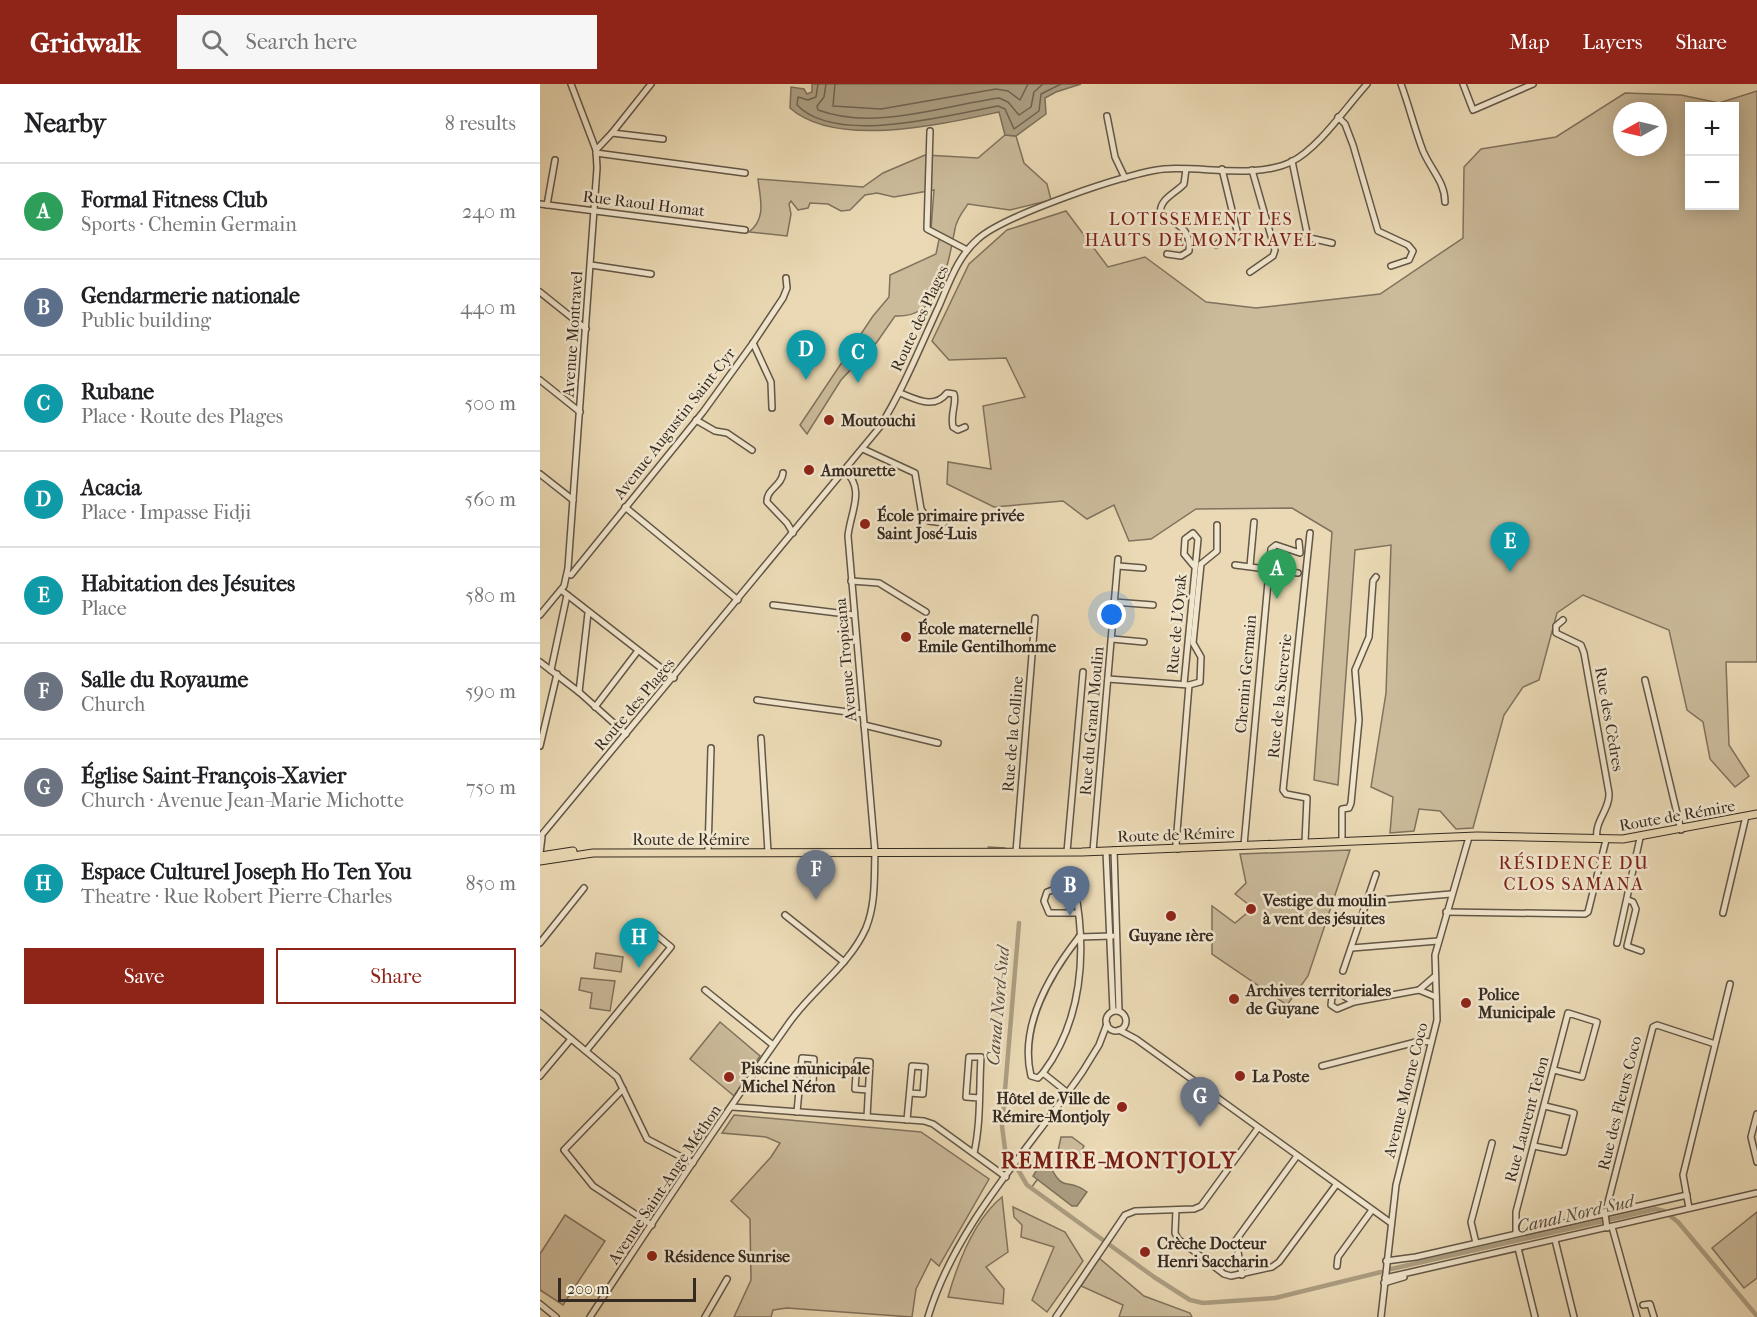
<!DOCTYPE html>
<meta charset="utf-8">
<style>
:root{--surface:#fff;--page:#f6f6f6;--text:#202124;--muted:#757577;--line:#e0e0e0;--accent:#8f2418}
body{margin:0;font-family:"IM FELL French Canon",serif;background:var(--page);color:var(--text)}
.controls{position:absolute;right:18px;top:18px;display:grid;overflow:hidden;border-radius:0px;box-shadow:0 3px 15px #0003}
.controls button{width:54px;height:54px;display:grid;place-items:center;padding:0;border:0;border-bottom:2px solid var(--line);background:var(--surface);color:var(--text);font:30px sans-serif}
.compass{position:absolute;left:1073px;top:18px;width:54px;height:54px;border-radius:50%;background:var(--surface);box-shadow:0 3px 15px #0003;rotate:262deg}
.scale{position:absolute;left:18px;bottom:15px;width:138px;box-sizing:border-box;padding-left:6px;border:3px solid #352a21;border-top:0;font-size:16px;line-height:21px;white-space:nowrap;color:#352a21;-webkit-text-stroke:4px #f1e6ce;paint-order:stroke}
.you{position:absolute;left:572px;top:531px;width:21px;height:21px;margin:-15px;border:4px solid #fff;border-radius:50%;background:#1a73e8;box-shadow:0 0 0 9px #1a73e833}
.badge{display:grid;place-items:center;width:39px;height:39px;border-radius:50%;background:var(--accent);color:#fff;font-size:20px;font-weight:700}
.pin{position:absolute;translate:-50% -50px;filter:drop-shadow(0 2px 3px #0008)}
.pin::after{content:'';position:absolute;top:32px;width:21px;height:18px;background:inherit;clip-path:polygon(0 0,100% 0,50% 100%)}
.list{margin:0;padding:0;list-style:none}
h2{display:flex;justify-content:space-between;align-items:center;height:78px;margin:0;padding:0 24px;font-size:26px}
h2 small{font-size:20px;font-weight:400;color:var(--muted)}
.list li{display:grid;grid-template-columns:39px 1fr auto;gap:18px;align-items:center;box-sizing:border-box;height:96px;padding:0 24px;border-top:2px solid var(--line)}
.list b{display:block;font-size:22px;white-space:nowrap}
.list p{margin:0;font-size:20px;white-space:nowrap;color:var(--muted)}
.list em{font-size:20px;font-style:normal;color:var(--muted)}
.actions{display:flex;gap:12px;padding:18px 24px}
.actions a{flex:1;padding:14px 0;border:2px solid var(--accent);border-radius:0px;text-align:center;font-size:21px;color:var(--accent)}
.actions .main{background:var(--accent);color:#fff}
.icon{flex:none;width:33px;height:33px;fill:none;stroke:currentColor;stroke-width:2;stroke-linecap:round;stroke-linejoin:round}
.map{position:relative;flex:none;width:1217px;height:1233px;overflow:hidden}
header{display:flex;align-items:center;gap:36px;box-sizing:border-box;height:84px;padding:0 30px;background:var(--accent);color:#fff}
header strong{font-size:28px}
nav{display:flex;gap:33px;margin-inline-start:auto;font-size:21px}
.search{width:420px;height:54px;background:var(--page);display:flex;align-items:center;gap:15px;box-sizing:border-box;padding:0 21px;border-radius:0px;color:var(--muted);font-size:22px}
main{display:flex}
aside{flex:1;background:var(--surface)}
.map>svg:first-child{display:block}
.green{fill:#cbbb9b;stroke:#80725e;stroke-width:1.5;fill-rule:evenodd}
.water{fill:#ac9e82;stroke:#7c705b;stroke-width:1.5}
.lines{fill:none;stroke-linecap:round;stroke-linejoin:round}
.shore{stroke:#706452;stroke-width:1.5}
.stream{stroke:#7c705b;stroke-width:1.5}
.canal{stroke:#ac9e82;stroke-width:4.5}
.minor-casing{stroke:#625646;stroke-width:8}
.major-casing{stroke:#352a21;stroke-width:9}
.minor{stroke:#f1e6ce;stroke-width:5}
.major{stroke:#ead9b4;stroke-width:7}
.poi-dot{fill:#8f2418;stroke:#f1e6ce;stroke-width:2}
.labels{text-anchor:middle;stroke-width:5;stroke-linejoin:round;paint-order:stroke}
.street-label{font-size:16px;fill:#352a21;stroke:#f1e6ce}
.poi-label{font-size:16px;font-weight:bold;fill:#352a21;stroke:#f1e6ce;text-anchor:start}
.neighbourhood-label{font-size:18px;letter-spacing:1.5px;fill:#7a1f14;stroke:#f1e6ce}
.water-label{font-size:18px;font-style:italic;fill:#594d3e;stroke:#f1e6ce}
.district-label{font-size:22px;font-weight:bold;letter-spacing:1.5px;fill:#7a1f14;stroke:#f1e6ce}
</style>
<header>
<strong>Gridwalk</strong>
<div class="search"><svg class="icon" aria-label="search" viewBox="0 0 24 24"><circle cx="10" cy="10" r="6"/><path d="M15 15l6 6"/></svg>Search here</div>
<nav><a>Map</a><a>Layers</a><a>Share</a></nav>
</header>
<main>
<aside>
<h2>Nearby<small>8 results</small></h2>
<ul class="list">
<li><span class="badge" style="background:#2e9e5b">A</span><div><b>Formal Fitness Club</b><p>Sports · Chemin Germain</p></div><em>240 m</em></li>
<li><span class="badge" style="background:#5c6f8a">B</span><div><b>Gendarmerie nationale</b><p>Public building</p></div><em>440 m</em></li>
<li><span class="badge" style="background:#0f9aa8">C</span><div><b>Rubane</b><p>Place · Route des Plages</p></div><em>500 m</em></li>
<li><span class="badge" style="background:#0f9aa8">D</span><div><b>Acacia</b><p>Place · Impasse Fidji</p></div><em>560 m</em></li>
<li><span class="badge" style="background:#0f9aa8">E</span><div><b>Habitation des Jésuites</b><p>Place</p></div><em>580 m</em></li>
<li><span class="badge" style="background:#6b7280">F</span><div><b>Salle du Royaume</b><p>Church</p></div><em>590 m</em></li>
<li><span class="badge" style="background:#6b7280">G</span><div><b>Église Saint-François-Xavier</b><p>Church · Avenue Jean-Marie Michotte</p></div><em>750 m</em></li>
<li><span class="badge" style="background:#0f9aa8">H</span><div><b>Espace Culturel Joseph Ho Ten You</b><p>Theatre · Rue Robert Pierre-Charles</p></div><em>850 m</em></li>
</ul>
<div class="actions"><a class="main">Save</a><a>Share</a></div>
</aside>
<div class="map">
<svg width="1217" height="1233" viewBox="0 0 1217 1233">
<rect width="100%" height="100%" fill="#ead9b4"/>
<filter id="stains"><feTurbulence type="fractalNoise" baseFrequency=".00333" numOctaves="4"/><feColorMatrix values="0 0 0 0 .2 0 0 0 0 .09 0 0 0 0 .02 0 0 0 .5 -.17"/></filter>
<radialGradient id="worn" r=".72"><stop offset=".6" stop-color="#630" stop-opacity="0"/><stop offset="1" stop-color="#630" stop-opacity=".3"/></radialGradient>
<g class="green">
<path d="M1217,7V578H1186L1189,661L1209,692L1195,703L1170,675L1163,638L1147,626L1129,546L1043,511L1017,529L999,596L983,603L964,631L933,744L916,745L900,727L879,725L874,747L850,749L853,713L831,703L846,609L851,461L815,466L798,701L774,696L792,448L752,424L656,425L611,455L589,457L574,421L547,435L523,417L454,423L407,400L408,378L451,385L443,322L485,313L466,274L409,276L392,257L429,180L467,146L526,127L568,183L605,173L666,218L716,224L840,210L923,154L924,83L941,65L1016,53L1085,9L1141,11L1179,19ZM1150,22H1194V122H1150ZM1082,27H1118V63H1082Z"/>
<path d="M465,51L476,52L484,79L507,100L511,116L470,126L428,120C423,127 416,136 415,145C408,179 401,235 355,232L337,258L301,296L267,350L260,341L333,232L349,213L350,191L396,170L400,151L391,145L394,106L354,113L337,109L325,111L310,126L301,127L288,120L270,119L268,124L258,126L251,117L249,120L251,130L247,152L209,148C227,134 220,115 218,95L323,103L343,89L385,71L438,74Z"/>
<path d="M810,766L768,892L747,921L672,870V822L695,839L713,824L695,810L706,799L700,770Z"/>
<path d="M56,869L83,873L81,888L54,884Z"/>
<path d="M41,894L75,897L70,927L50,924L52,909L39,906Z"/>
<path d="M180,938L220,972L194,1012L150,975Z"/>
<path d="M194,1031L381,1048L449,1095L399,1182L391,1175L376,1205L372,1233L247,1224L233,1226L231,1233H194L211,1196L210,1135L191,1117L231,1073L240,1059L226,1053L182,1049Z"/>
<path d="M521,1053H532L544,1062L536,1078L518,1067Z"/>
<path d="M462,1113L468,1168L446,1183L464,1205L463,1220L408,1213C418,1178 434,1136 462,1113Z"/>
<path d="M473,1123L525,1148L543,1177L507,1228L492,1216L514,1163L481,1153L482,1141L474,1133Z"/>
<path d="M1217,1128V1194L1204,1204L1172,1164Z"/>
<path d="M25,1131L65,1157L23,1221L0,1206V1170Z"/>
<path d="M559,1174L604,1212L650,1229L652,1233H579L583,1221L541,1202Z"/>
</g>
<g class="water">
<path d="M272,0H541L516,8L505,14L506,30L476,52L465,51L459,28C403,40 296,65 250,24L251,3L264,5L267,10L272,8Z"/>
<path d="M508,1078C524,1112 526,1092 547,1108L537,1122H532L493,1092L501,1079Z"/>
</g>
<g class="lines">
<g class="shore">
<path d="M278,0L276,13L268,16L258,13L257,21C296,62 409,31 458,22L465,25L474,45L499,27L501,10L521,0"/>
<path d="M286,0L284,13L277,22L278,26C335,47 401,22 459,14L468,18L479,31L491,23L494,8L503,0"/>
<path d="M295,0L293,22L341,25L456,5L468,7L480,16L488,0"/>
</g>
<g class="stream">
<path d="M448,763L465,764"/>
<path d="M491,1104L497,1096"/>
</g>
<g class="canal">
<path d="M471,1079L465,1065L462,1042L479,839"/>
<path d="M477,1084L487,1101L614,1193L650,1216L663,1219L735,1214L841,1188"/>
<path d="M851,1185L1116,1125L1124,1127L1138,1138L1217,1232"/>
</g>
<defs>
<g id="minor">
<path d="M861,0C869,22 875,46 883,67C891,86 905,98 905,118"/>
<path d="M923,0L933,26L993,0"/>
<path d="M567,32L575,73L585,94"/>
<path d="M798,33L805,40L813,61L838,147L868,161L873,167L869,176L851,182"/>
<path d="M390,47L387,145L427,166"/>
<path d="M72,49L111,0"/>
<path d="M56,66L72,49L123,55"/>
<path d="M56,69L205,89"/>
<path d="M752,77L767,149L770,154L792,159"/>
<path d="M0,120L205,146"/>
<path d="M7,121L15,76"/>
<path d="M676,161L683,155L696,154L698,151L682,85"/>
<path d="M627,170L641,172L649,167C651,144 638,141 621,131C617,116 636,109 644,100L646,85"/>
<path d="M51,181L111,190"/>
<path d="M710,188L733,172L735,166L712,86"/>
<path d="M0,208L46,245"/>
<path d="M213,259L231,298L232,324"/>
<path d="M0,296L40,328"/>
<path d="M360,309C376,315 394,326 407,309L414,310C417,319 410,330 413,343L418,346L425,343"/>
<path d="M156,336L175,347L187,349L212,366"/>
<path d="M323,365L375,389L381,425L389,437L404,439"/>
<path d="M243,389C242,402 226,405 227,418L247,439L253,449"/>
<path d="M0,390L33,416"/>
<path d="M85,423L198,516"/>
<path d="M695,481L758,489"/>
<path d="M578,482L603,484"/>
<path d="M710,482L714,438"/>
<path d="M28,490L31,491L163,328L213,259L243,214L247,204L246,194"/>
<path d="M311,497L339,499L386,528"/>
<path d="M21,506L134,594"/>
<path d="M574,518L613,521"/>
<path d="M233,521L314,531"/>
<path d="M0,531L24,502L28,484L57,84L56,66L31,0"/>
<path d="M1023,536L1016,542V549L1041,561L1044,569L1069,709C1070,726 1054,737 1057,755"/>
<path d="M572,555L604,558"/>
<path d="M0,578L39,608L86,650"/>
<path d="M11,586L27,511"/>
<path d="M568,595L649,601L660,598L661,573L653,559L661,480L677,467V441"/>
<path d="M1105,596L1141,746"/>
<path d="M644,600L658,455L653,449L645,455L644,470L654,482"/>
<path d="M39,608L48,529"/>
<path d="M217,616L323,630"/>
<path d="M55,623L97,568"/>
<path d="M324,641L398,659"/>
<path d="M221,654L228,768"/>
<path d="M0,662L17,590"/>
<path d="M0,753L339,344C363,306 380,263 399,222C409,199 418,172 438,155C463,132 589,88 624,85C662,82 716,95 751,78C779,64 806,23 827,0"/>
<path d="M802,757V725L809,724L811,719L819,636L815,586L829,553L833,497L836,493"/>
<path d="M765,758L767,714L746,710L743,706L770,449"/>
<path d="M704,761L731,465L736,461L760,469L759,458"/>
<path d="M638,765L636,760L649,601"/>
<path d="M574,766L579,927"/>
<path d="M553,767L578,475"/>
<path d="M566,767L573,927"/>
<path d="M168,768L171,664"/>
<path d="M476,768L495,534"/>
<path d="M527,768L543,588"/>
<path d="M0,769L2,753"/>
<path d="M1088,816L1093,818L1096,825L1087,862L1101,867"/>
<path d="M828,817L911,810"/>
<path d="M906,828L1045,830L1048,828L1066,756"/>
<path d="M538,829H509L504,817L507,808L521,803L535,806C547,869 542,937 503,989L498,994L491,992C479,943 510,890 539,853"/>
<path d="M1183,829L1206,732"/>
<path d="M245,831L304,878"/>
<path d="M539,853L572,852"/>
<path d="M0,859L44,804"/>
<path d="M1077,859L1100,754"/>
<path d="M812,864L898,857"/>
<path d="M803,887L836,790"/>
<path d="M165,906L233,961"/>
<path d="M879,906L896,913"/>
<path d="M814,918L799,909L792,913L791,921L797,925L814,918L879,906L894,893"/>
<circle cx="576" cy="937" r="10"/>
<path d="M0,929L77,993L107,1055L153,1079"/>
<path d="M579,946L596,955L851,1139"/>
<path d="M46,967L131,863L102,839"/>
<path d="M782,982L880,957L891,958"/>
<path d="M503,989L528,1009"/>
<path d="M0,992L31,955"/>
<path d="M83,1005L24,1066L53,1102L112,1141"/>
<path d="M192,1023L384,1037L393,1040L466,1093"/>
<path d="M257,1028L262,974L274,975L273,1001H260"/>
<path d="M1217,1030L1211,1053L1217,1078"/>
<path d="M327,1033L330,978L317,977L315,1005L328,1006"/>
<path d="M367,1036L372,982L385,983L383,1010L370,1009"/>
<path d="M994,1062L1024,1068L1034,1029L1005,1022"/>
<path d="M434,1069C441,1039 439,1005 441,973H429L426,1013L439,1014"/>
<path d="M1149,1124L1143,1091L1190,900"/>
<path d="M636,1126L635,1149L638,1155L684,1190L691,1192L732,1183L739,1178L796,1101"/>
<path d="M1072,1143L1097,1233"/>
<path d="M1067,1144L1065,1130L1113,943L1117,941L1175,960"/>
<path d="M976,1149V1128L1028,929L1057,938L1042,993L1014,986"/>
<path d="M1015,1156L1034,1233"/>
<path d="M936,1159L931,1138L952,1059"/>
<path d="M978,1164L995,1233"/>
<path d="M846,1177L876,1173L1147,1111"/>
<path d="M797,1182L798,1173L832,1126"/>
<path d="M702,1191L696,1156L757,1072"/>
<path d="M845,1194L1217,1109"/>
<path d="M844,1199L864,1193"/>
<path d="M0,1220L16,1233"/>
<path d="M1103,1221L1110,1220L1114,1233"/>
<path d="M50,1233C115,1134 181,1035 249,939C273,905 309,882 326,844C336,819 334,794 335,768L308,452C310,429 326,405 305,387"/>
<path d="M165,1233L187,1195"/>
<path d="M388,1233C416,1140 489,1066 543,987L559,961L567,940"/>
<path d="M516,1233L585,1131L595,1127L654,1125L661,1122L718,1044"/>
<path d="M841,1233L856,1101L897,936L895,871L929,753"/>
</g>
<g id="major">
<path d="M0,772L33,767"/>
<path d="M0,777L53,769L542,768L937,752L1083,755L1217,730"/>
</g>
</defs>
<use href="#minor" class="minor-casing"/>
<use href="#major" class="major-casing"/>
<use href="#minor" class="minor"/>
<use href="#major" class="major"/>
</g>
<g class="poi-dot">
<circle cx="289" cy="336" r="6"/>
<circle cx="269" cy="386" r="6"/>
<circle cx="325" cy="440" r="6"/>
<circle cx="366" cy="553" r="6"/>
<circle cx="711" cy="825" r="6"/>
<circle cx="631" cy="832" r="6"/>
<circle cx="694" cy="915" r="6"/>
<circle cx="926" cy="919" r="6"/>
<circle cx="700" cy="992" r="6"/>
<circle cx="189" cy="993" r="6"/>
<circle cx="582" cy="1023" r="6"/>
<circle cx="605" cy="1168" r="6"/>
<circle cx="112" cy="1172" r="6"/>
</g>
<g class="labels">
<g class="street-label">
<text transform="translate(104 119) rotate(7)" y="6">Rue Raoul Homat</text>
<text transform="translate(379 234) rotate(-65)" y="6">Route des Plages</text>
<text transform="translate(32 250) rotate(-86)" y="6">Avenue Montravel</text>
<text transform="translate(134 339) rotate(-52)" y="6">Avenue Augustin Saint-Cyr</text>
<text transform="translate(636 540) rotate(-85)" y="6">Rue de L'Oyak</text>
<text transform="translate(305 576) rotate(-95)" y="6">Avenue Tropicana</text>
<text transform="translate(705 590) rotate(-85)" y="6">Chemin Germain</text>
<text transform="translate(739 612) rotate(-84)" y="6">Rue de la Sucrerie</text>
<text transform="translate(94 620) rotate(-50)" y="6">Route des Plages</text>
<text transform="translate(1070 635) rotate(80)" y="6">Rue des Cèdres</text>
<text transform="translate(551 637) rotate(-85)" y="6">Rue du Grand Moulin</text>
<text transform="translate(472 650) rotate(-85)" y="6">Rue de la Colline</text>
<text transform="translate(1137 731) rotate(-10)" y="6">Route de Rémire</text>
<text transform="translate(636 750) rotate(-2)" y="6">Route de Rémire</text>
<text x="151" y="761">Route de Rémire</text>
<text transform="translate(865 1006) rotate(-76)" y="6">Avenue Morne Coco</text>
<text transform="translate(1079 1019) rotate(-76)" y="6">Rue des Fleurs Coco</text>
<text transform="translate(986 1035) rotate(-75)" y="6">Rue Laurent Telon</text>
<text transform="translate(124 1100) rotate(-56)" y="6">Avenue Saint-Ange Méthon</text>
</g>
<g class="poi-label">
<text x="301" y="342">Moutouchi</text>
<text x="281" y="392">Amourette</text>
<text x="337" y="437">École primaire privée<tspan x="337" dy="18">Saint José-Luis</tspan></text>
<text x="378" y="550">École maternelle<tspan x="378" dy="18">Emile Gentilhomme</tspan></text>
<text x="723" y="822">Vestige du moulin<tspan x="723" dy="18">à vent des jésuites</tspan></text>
<text x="631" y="857" text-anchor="middle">Guyane 1ère</text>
<text x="706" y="912">Archives territoriales<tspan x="706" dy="18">de Guyane</tspan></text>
<text x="938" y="916">Police<tspan x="938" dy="18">Municipale</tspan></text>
<text x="201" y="990">Piscine municipale<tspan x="201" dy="18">Michel Néron</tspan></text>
<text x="712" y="998">La Poste</text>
<text x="570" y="1020" text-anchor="end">Hôtel de Ville de<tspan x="570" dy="18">Rémire-Montjoly</tspan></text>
<text x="617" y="1165">Crèche Docteur<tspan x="617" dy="18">Henri Saccharin</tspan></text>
<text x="124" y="1178">Résidence Sunrise</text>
</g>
<g class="neighbourhood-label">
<text x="661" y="141">LOTISSEMENT LES<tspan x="661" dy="21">HAUTS DE MONTRAVEL</tspan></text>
<text x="1034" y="785">RÉSIDENCE DU<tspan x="1034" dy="21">CLOS SAMANA</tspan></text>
</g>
<g class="water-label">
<text transform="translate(458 922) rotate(-85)" y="6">Canal Nord-Sud</text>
<text transform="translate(1035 1130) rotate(-13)" y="6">Canal Nord-Sud</text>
</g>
<g class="district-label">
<text x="579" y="1084">REMIRE-MONTJOLY</text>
</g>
</g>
<rect width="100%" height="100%" filter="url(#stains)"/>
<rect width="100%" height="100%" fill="url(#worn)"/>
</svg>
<div class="controls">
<button>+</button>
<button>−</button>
</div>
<svg class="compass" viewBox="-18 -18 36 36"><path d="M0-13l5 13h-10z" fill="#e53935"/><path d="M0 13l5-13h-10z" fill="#757577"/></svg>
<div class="scale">200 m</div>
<div class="you"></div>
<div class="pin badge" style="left:737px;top:515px;background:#2e9e5b">A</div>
<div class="pin badge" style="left:530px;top:832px;background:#5c6f8a">B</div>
<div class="pin badge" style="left:318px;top:299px;background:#0f9aa8">C</div>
<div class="pin badge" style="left:266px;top:296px;background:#0f9aa8">D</div>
<div class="pin badge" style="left:970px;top:488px;background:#0f9aa8">E</div>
<div class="pin badge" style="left:276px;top:816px;background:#6b7280">F</div>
<div class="pin badge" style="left:660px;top:1043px;background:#6b7280">G</div>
<div class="pin badge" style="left:99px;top:884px;background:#0f9aa8">H</div>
</div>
</main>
